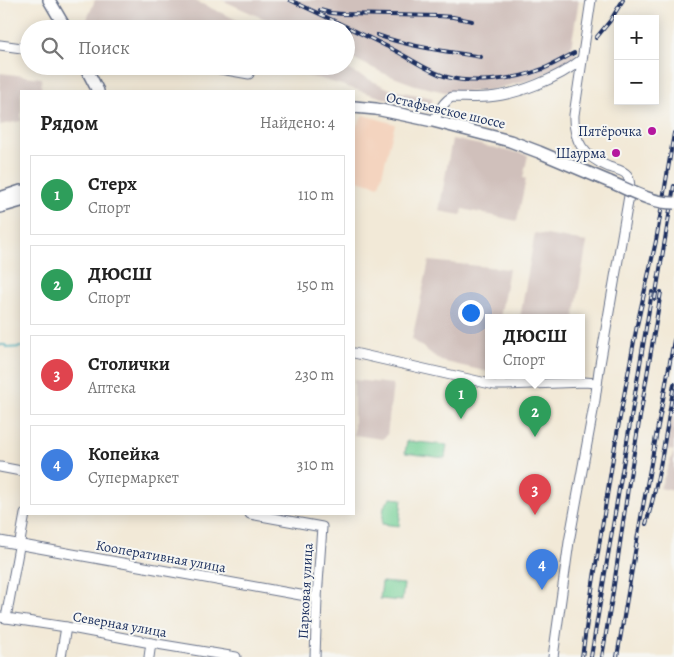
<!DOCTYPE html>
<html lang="ru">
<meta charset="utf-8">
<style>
:root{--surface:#fff;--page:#f6f6f6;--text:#222;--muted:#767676;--line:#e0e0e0;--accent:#b5179e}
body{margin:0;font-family:Alegreya,serif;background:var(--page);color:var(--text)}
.controls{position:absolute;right:15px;top:15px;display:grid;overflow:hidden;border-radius:0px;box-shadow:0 2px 12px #0003}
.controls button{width:45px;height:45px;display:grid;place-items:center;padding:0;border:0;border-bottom:1px solid var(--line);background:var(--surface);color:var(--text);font:25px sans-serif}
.you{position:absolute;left:470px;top:312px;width:18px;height:18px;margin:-12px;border:4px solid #fff;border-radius:50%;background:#1a73e8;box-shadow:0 0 0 8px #1a73e833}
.badge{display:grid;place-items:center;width:32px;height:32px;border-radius:50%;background:var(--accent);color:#fff;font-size:16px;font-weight:700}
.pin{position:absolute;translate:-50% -41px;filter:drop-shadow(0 1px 2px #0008)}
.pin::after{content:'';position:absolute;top:26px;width:18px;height:15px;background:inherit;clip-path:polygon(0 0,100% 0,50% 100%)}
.popup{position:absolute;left:485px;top:314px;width:100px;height:65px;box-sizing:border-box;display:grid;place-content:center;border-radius:0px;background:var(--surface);filter:drop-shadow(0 1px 4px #0005);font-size:16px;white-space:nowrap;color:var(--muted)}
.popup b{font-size:19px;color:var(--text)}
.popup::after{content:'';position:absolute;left:50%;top:100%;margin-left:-10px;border:10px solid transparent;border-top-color:var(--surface)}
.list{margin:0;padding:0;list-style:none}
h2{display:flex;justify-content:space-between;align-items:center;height:65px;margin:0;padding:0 20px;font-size:21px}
h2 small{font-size:16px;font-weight:400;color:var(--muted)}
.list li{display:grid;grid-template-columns:32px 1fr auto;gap:15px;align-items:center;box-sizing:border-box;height:80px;margin:0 10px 10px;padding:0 10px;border:1px solid var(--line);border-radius:0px}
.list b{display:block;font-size:19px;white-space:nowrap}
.list p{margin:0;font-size:16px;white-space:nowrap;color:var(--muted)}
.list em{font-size:16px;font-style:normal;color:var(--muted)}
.icon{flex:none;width:28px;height:28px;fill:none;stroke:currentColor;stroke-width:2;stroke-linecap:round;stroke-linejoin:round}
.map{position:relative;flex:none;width:674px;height:657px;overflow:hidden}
.search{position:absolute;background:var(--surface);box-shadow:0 2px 12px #0003;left:20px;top:20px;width:335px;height:55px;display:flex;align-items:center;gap:12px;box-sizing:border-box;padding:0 18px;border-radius:28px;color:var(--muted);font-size:19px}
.panel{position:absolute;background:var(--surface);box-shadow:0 2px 12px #0003;left:20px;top:90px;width:335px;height:425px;border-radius:0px}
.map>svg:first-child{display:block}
.built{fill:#f4d4bf}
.industrial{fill:#d0c0bb}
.green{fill:#76d097;stroke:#48807a}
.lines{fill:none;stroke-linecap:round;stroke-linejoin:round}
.stream{stroke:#3dacba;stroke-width:2}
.minor-casing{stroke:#667088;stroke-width:11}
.major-casing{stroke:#667088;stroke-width:14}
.minor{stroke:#fff;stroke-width:9}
.major{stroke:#fff;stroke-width:11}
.rail-casing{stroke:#1b2f5e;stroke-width:4}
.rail{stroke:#f6f6f2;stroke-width:2;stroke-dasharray:5.5;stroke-linecap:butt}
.major-bridge-casing{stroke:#667088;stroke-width:14;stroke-linecap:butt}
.major-bridge{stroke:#fff;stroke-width:11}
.poi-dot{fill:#b5179e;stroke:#f6f6f2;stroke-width:2}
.labels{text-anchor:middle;stroke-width:4;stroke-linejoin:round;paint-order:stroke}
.street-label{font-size:14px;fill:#1b2f5e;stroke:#f6f6f2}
.poi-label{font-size:14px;fill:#1b2f5e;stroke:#f6f6f2;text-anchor:end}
</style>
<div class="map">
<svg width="674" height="657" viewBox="0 0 674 657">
<rect width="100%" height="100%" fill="#f6f6f2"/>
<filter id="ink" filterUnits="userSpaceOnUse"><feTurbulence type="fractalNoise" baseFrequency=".02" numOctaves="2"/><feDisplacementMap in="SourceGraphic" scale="10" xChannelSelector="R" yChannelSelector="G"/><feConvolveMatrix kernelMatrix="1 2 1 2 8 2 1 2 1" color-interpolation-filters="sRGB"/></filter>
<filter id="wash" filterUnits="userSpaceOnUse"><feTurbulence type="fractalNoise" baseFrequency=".0096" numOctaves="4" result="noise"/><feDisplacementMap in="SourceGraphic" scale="20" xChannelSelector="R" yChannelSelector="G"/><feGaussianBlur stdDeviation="1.12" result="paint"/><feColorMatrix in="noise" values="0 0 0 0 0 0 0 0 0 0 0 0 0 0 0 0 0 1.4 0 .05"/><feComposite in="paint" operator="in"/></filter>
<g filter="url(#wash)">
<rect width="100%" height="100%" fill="#f2e9d7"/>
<path class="built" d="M363,115L395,124L379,186L354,179V130Z"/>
<g class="industrial">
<path d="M95,0H193L257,29H83Z"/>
<path d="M222,0H579L571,47L577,57L535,79L490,90L471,92H445L415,85L383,73L346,55V29H287Z"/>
<path d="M258,66H340L392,90L433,98L428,112L322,79Z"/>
<path d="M0,73L42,78L41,91H21V121L0,125Z"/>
<path d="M452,139L528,155L523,178L526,179L517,221L463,209L461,215L439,211Z"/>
<path d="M535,233L587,242L574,318H520Z"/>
<path d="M429,261L509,269L500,318H489V372L441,361L412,339Z"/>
<path d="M354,380L393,384L387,435L382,439L354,435Z"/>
<path d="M674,407V491L660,488L674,451L667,449Z"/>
</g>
<g class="green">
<path d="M407,441L447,445L445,458L405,453Z"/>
<path d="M391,498L402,499L399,526L382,524L384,506Z"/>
<path d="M382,582L404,584L402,601L380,599Z"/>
</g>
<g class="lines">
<path class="stream" d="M0,345H5L8,348L21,347"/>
</g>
</g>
<g filter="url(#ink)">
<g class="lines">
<defs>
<g id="minor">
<path d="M0,45L29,49"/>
<path d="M204,66L249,74"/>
<path d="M433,121C439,113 443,101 452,97C464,97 476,98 488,97C517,95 559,78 581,60"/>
<path d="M354,353L495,385H506L584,382L597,383"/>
<path d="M0,467L21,471"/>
<path d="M250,514L322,527L317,598L315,657"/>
<path d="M0,541L317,598"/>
<path d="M0,617L66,627L151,643L236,657"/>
<path d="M6,618L25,514"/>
<path d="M61,657L66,627"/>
<path d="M149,657L151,643"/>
<path d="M553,657L569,542L595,400L599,370L630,190C630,186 630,179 627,175C623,170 615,169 609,167C584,157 573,141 574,115L591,0"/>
</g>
<g id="major">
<path d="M49,0L66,29"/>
<path d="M85,66L98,91"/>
<path d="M354,107L376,109L433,121L510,141L539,152L610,182"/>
<path d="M0,198L21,191"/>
<path d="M0,207L21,201"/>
</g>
</defs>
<use href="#minor" class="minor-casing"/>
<use href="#major" class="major-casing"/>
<use href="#minor" class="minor"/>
<use href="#major" class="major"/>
<defs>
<g id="rail">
<path d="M290,0C322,15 354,30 386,46C406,55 426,71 447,77C471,84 513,80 537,71C550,67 562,59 574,53"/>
<path d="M320,10L331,13L343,14L438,16L453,17L472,21"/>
<path d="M377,35C410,47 446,51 481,57"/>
<path d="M596,38L610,21L623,0"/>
<path d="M655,299L674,186"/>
<path d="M646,524C660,478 666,431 674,384"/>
<path d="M582,657L588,615L616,439L637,325L656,241L674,133"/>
<path d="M591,657L652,292"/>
<path d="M602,657L613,592L628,488L661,292"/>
<path d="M617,657L641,517L674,340"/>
</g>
</defs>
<use href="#rail" class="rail-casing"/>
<use href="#rail" class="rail"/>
<defs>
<path id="major-bridge" d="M610,182C630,190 651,203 674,203"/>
</defs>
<use href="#major-bridge" class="major-bridge-casing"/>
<use href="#major-bridge" class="major-bridge"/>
</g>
</g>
<g class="poi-dot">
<circle cx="652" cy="131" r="5"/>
<circle cx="616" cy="153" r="5"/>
</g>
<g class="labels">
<g class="street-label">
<text transform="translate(446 110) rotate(13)" y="5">Остафьевское шоссе</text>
<text transform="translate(161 556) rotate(10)" y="5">Кооперативная улица</text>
<text transform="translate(305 591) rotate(-87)" y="5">Парковая улица</text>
<text transform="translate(120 624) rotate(10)" y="5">Северная улица</text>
</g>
<g class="poi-label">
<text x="642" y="136">Пятёрочка</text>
<text x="606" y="158">Шаурма</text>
</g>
</g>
</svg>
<div class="controls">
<button>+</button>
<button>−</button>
</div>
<div class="you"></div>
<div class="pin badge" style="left:461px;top:419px;background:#2e9e5b">1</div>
<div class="pin badge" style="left:535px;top:437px;background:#2e9e5b">2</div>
<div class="popup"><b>ДЮСШ</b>Спорт</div>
<div class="pin badge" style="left:535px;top:515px;background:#e0444e">3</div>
<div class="pin badge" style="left:542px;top:590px;background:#3f7fe0">4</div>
<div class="search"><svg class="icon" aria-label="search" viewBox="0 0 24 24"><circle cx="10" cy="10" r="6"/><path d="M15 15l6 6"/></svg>Поиск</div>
<section class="panel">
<h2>Рядом<small>Найдено: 4</small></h2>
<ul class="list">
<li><span class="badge" style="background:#2e9e5b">1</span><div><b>Стерх</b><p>Спорт</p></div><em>110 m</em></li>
<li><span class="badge" style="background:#2e9e5b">2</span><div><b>ДЮСШ</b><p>Спорт</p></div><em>150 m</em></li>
<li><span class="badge" style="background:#e0444e">3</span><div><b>Столички</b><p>Аптека</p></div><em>230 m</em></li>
<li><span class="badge" style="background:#3f7fe0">4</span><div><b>Копейка</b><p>Супермаркет</p></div><em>310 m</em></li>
</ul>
</section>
</div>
